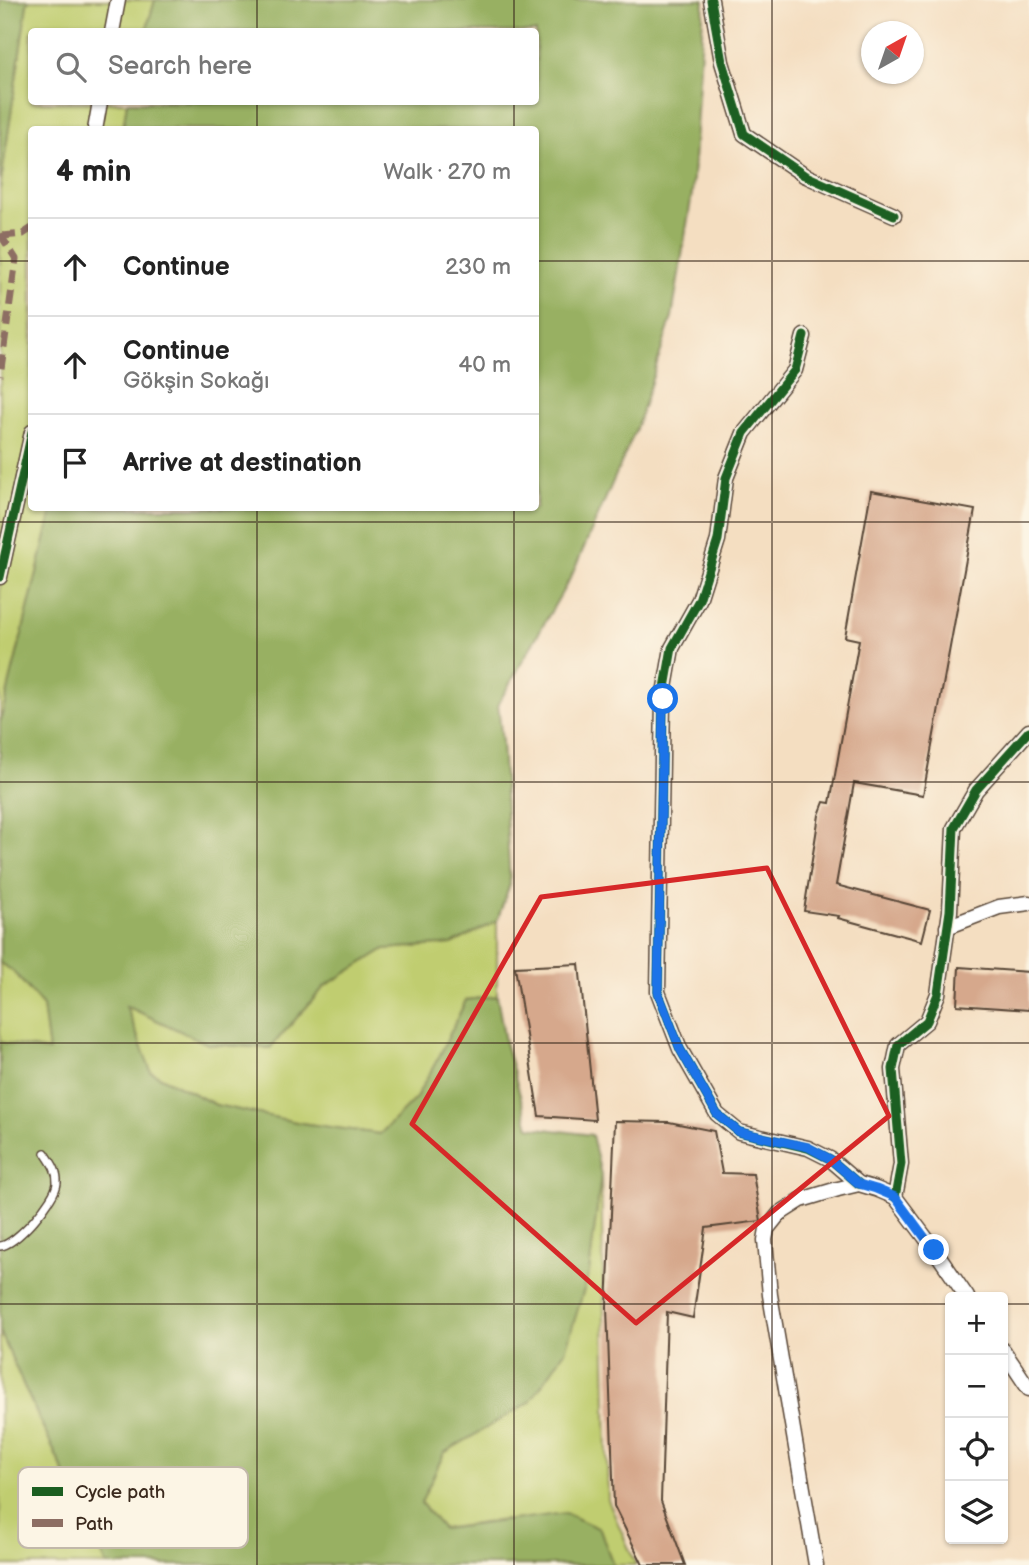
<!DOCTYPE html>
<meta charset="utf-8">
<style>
:root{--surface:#fff;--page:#f6f6f6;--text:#222;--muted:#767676;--line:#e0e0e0}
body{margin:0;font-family:"Balsamiq Sans",sans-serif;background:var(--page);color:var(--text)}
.controls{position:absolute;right:21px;bottom:21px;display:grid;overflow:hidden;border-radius:7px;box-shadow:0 2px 5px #0004}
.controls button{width:63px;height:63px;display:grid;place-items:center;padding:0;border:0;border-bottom:2px solid var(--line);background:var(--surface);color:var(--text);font:35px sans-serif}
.compass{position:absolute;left:861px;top:21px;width:63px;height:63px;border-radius:50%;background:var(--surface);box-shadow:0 2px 5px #0004;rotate:40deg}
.stop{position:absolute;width:21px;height:21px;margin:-16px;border:5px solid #1a73e8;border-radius:50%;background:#fff}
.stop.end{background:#1a73e8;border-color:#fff;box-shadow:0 2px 7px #0008}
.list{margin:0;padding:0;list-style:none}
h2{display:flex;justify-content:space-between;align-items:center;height:91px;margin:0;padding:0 28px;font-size:30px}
h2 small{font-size:23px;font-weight:400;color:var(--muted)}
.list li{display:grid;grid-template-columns:46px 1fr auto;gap:21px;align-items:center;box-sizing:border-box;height:98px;padding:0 28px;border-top:2px solid var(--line)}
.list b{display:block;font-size:26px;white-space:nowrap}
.list p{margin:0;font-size:23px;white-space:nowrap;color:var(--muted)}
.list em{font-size:23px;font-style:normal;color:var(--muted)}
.icon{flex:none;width:38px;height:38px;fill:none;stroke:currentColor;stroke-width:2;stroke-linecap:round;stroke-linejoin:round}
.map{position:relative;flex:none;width:1029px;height:1565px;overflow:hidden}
.search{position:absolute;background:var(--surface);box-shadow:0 2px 5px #0004;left:28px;top:28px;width:511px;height:77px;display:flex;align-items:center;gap:18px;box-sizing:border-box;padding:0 24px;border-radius:7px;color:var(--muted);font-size:26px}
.panel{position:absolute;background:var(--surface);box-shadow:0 2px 5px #0004;left:28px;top:126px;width:511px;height:385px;border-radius:7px}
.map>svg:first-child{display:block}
.green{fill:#c0cd6f;stroke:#7e7c46;stroke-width:2}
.forest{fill:#98b062;stroke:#6a6d40;stroke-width:2}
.building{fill:#d6a88c}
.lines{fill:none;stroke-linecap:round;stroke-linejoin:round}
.lane-casing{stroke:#574536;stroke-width:10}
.street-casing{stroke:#574536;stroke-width:17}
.lane{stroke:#fff;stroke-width:7}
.street{stroke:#fff;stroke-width:14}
.quiet{stroke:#8d6e63;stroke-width:7;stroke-dasharray:14 7;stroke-linecap:butt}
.cycleway-casing{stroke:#fcf5e5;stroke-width:13}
.cycleway{stroke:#1b5e20;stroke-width:9}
.route{stroke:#1a73e8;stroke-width:9}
.marked{fill:none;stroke:#d62828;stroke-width:5;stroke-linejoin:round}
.grid{fill:none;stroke:#3b2a1e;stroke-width:2;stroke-opacity:0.55}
.key{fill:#fcf5e5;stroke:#c2b8a9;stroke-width:2}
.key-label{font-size:19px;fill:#3b2a1e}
</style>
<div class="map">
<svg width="1029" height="1565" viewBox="0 0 1029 1565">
<rect width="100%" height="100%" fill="#fcf5e5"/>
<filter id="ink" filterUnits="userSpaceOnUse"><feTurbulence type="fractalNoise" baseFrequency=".0143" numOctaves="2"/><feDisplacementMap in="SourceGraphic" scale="14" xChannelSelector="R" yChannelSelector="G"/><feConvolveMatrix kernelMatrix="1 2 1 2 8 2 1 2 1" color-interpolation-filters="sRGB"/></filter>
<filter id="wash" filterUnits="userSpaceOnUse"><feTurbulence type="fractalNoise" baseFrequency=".00686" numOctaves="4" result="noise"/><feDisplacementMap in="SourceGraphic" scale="28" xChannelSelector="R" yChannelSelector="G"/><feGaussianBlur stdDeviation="1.57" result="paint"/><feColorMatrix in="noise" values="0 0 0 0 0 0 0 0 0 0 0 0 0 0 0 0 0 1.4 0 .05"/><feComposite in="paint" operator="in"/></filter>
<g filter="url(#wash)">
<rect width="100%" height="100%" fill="#f4dec1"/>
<g class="green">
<path d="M29,0H155L146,31L32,32V102H127L123,129L32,130V508H53L0,723V189L27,4Z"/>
<path d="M497,921V996L466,1000L440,1055L416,1098L380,1134L301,1123L216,1105L151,1072L126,1005L208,1044L270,1048L325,986L385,949L452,944Z"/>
<path d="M0,963L13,971L43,1006L49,1051L0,1042Z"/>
<path d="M601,1175L608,1500L636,1565H613L600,1529L503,1520L443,1529L420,1503L444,1453L479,1432L589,1273Z"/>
<path d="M0,1331L24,1386L107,1565H0Z"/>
</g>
<g class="forest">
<path d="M0,0H29L27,4L0,189Z"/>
<path d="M155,0H704L692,194L672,317L636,429L572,575L498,704L502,742L510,884L497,921L452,944L385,949L325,986L270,1048L208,1044L126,1006L151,1072L216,1105L301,1123L380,1134L416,1098L440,1055L466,1000L497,996L505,1042L529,1127L592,1135L601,1175L589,1273L565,1351L530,1402L444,1453L421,1503L443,1529L565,1513L600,1529L613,1565H107L24,1386L0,1331V1042L49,1051L43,1006L13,971L0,963V723L53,508H536V130L123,129L127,102H536V32L146,31Z"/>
</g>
<g id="blocks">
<g class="building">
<path d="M871,491L975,510L923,795L854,783L836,885L930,910L922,941L838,918L839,916L804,911L819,815L824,802L830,803L859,640L845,637Z"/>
<path d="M579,964L595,1120L539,1116L515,967Z"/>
<path d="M959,967L1029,972V1010L957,1005Z"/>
<path d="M615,1121L669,1122L714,1131L722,1173L753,1174L761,1221L706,1228L693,1318L667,1312L661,1501L685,1565H643L614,1506L607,1307Z"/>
</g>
</g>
</g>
<g filter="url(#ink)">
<use href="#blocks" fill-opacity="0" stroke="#574536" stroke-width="2"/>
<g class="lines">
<defs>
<path id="lane" d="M0,1246C16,1245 56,1199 57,1183C58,1171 51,1162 45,1153"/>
<g id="street">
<path d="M711,0L722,62L744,134L804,175L894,215"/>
<path d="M112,32L118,0"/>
<path d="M95,130L100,102"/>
<path d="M804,336L795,370L744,433L726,478L718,540L699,600L672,648L663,699L658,992L680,1049L717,1114L739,1132L808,1148L830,1159L859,1184"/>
<path d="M0,577L32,432"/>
<path d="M947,927L999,907L1029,903"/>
<path d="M895,1197L901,1164L893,1069L898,1045L927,1021L938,994L950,911L954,828L976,790L1029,731"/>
<path d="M1003,1350L1029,1389"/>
<path d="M816,1565L770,1295L765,1240L767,1229L779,1214L801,1200L838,1189L859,1184L876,1189L895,1197L934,1249L967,1297"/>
</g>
</defs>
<use href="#lane" class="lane-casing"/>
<use href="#street" class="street-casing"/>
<use href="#lane" class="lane"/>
<use href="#street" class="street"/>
<g class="quiet">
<path d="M0,234L16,259L0,376"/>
<path d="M2,236L23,234L32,228"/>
</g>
<defs>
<g id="cycleway">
<path d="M711,0L722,62L744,134L804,175L894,215"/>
<path d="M804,336L795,370L744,433L726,478L718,540L699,600L672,648L663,699L658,992L680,1049L717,1114L739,1132L808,1148L830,1159L859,1184"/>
<path d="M0,577L32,432"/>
<path d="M895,1197L901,1164L893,1069L898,1045L927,1021L938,994L950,911L954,828L976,790L1029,731"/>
</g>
</defs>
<use href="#cycleway" class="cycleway-casing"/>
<use href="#cycleway" class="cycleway"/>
</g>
</g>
<g class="lines" filter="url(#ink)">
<path class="route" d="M663,699L658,992L680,1049L717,1114L739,1132L808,1147L830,1159L859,1184L876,1189L895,1197L934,1250"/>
</g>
<path class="marked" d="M767,868L889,1116L636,1323L412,1124L541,897Z"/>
<path class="grid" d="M257,0V32M514,0V32M772,0V1565M257,102V130M514,102V130M0,261H32M536,261H1029M257,508V1565M514,508V1565M0,522H1029M0,782H1029M0,1043H1029M0,1304H950M1003,1304H1029"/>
<rect x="18" y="1467" width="230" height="81" rx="10" class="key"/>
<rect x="32" y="1487" width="31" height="9" fill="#1b5e20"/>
<rect x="32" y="1519" width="31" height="8" fill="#8d6e63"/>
<g class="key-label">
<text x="75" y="1498">Cycle path</text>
<text x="75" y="1530">Path</text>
</g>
</svg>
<div class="controls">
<button>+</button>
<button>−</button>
<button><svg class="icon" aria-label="locate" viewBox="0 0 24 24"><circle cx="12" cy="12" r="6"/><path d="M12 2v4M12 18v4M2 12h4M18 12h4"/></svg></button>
<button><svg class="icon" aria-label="layers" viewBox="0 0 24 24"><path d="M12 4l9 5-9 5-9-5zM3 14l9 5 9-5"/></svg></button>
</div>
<svg class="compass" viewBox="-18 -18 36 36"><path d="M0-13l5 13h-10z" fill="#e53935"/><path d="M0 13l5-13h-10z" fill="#767676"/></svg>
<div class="stop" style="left:663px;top:699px"></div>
<div class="stop end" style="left:934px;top:1250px"></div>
<div class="search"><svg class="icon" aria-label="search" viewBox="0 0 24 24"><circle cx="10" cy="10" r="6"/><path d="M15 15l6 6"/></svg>Search here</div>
<section class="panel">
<h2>4 min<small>Walk · 270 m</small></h2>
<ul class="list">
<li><svg class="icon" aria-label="ahead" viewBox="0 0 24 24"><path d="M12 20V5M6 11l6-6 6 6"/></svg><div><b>Continue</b></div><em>230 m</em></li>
<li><svg class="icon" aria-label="ahead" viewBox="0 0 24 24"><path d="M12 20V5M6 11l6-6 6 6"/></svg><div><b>Continue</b><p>Gökşin Sokağı</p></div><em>40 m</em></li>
<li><svg class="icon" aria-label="arrive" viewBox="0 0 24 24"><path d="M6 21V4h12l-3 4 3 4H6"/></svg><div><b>Arrive at destination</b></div></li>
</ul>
</section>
</div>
